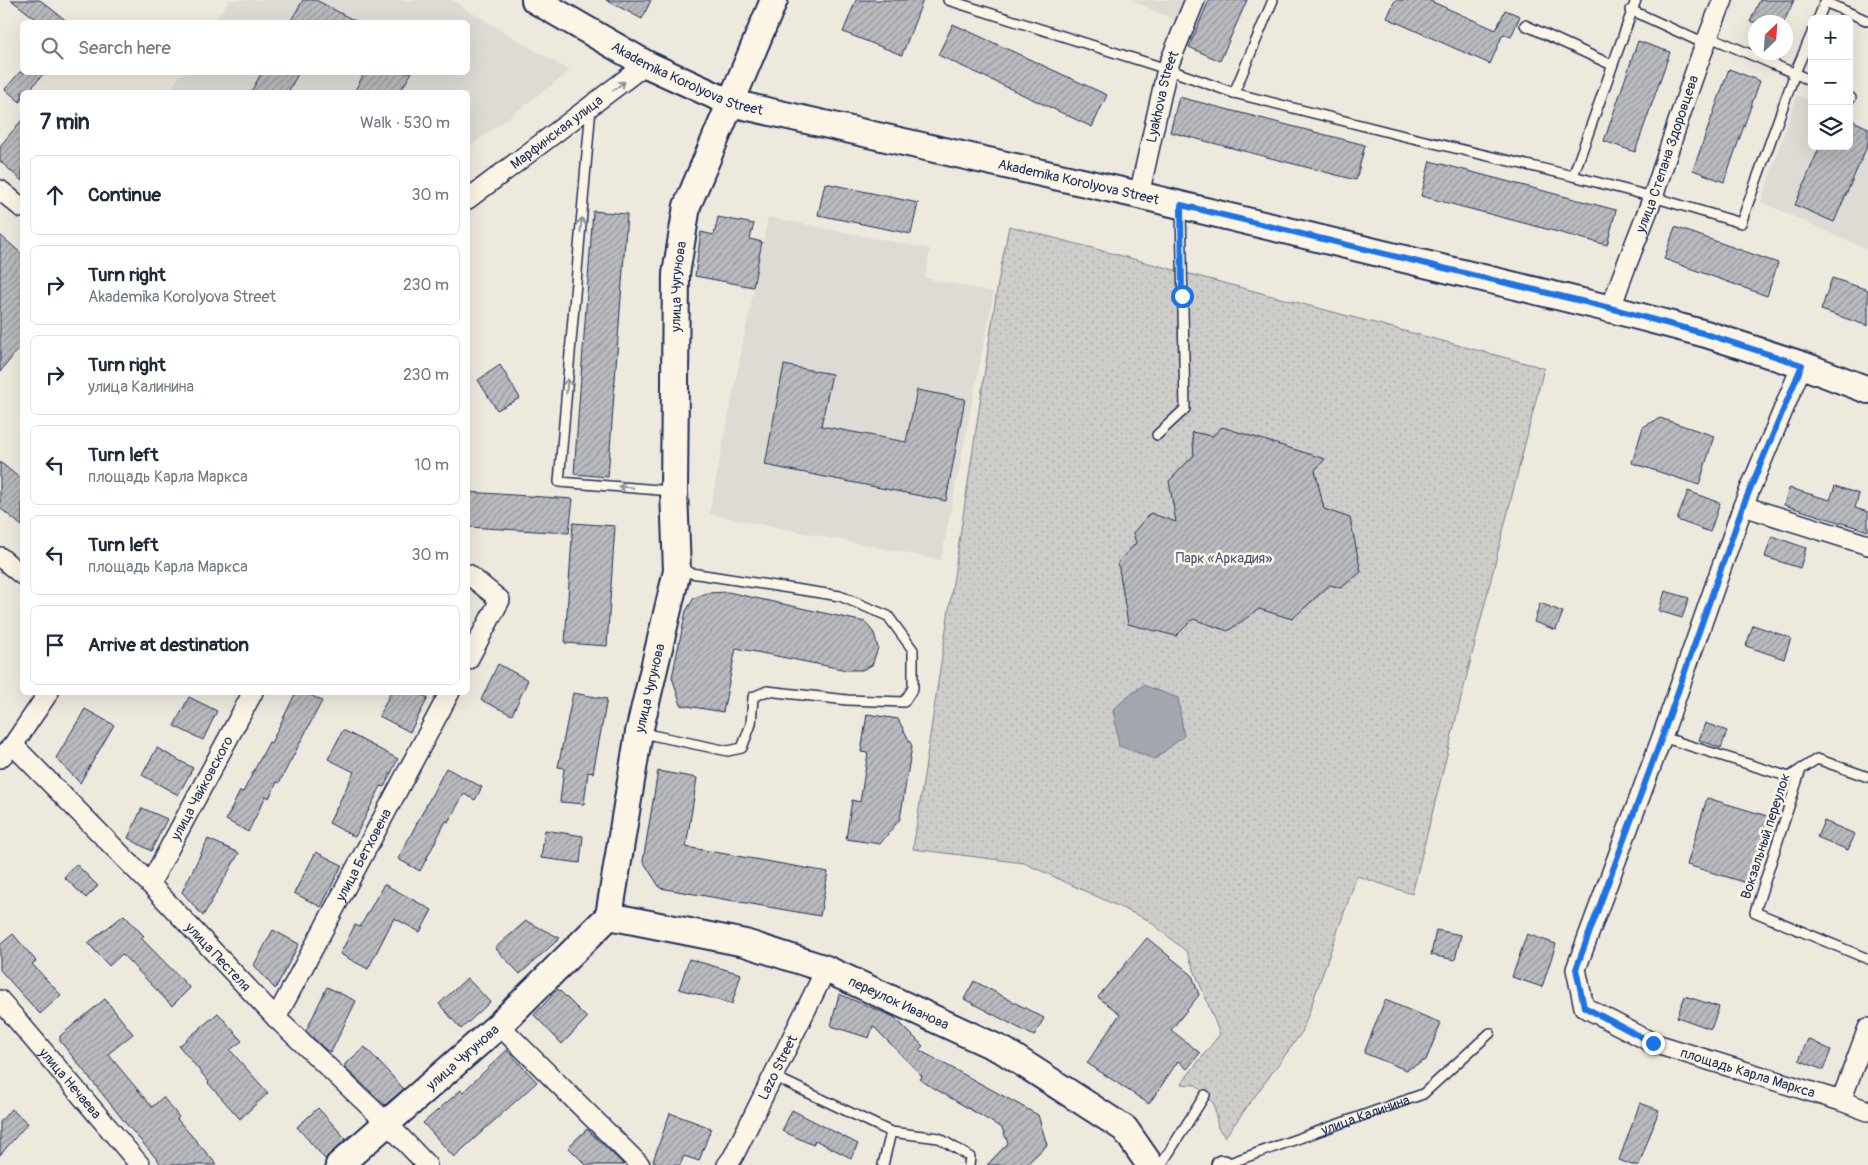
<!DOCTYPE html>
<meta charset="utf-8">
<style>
:root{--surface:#fff;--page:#f2f2f3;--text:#1f2937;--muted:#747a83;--line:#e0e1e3}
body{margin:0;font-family:Pangolin,sans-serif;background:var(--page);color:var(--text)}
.controls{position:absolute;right:15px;top:15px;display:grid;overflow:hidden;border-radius:8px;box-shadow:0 5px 20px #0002}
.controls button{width:45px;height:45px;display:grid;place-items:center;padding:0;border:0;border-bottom:1px solid var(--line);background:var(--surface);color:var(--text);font:25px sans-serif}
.compass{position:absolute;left:1748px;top:15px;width:45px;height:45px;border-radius:50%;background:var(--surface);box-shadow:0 5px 20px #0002;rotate:25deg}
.stop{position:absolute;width:15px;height:15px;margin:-11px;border:4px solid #1a73e8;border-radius:50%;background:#fff}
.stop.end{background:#1a73e8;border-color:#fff;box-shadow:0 1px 5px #0008}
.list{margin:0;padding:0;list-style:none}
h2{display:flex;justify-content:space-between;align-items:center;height:65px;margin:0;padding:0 20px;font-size:21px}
h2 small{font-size:16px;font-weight:400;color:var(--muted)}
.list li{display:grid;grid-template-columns:32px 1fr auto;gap:15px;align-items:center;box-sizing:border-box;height:80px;margin:0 10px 10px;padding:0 10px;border:1px solid var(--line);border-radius:8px}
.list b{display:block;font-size:19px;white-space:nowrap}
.list p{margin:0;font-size:16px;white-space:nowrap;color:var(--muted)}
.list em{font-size:16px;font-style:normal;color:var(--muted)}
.icon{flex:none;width:28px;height:28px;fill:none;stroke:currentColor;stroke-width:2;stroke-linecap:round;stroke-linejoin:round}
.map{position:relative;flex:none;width:1868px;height:1165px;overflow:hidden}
.search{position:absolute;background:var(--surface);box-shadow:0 5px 20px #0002;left:20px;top:20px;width:450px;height:55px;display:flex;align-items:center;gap:12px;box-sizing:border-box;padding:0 18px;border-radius:8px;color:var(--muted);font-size:19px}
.panel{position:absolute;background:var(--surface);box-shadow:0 5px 20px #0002;left:20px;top:90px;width:450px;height:605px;border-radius:8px}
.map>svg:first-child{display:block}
.built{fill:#dedbd4}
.park{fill:url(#park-dots);stroke:#757e94}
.water{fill:#a2a7af;stroke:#6c778f}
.building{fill:url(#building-hatch);stroke:#1b2f5e}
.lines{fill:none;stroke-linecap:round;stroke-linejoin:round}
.lane-casing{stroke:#1b2f5e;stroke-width:12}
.street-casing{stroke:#1b2f5e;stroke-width:22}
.secondary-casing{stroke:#1b2f5e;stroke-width:30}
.lane{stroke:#fcf5e5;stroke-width:9}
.street{stroke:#fcf5e5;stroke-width:19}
.secondary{stroke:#fcf5e5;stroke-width:26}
.oneway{stroke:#8c92a2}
.route{stroke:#1a73e8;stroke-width:6}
.labels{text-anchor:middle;stroke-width:5;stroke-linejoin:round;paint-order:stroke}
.street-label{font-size:14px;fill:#1b2f5e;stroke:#fcf5e5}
.park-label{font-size:14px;fill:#485679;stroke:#fcf5e5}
</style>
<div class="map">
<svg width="1868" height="1165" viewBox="0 0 1868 1165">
<defs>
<pattern id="park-dots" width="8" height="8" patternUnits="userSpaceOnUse" patternTransform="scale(1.25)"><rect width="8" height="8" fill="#cfcdca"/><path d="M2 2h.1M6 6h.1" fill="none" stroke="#b1b0b0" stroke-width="1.8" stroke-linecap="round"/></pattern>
<pattern id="building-hatch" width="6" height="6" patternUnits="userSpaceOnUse" patternTransform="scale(1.25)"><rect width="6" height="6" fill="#babbbe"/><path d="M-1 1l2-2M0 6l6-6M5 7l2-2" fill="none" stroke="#96989e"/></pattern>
</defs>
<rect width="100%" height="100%" fill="#eee9dd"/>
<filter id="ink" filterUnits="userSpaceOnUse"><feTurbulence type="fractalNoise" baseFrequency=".02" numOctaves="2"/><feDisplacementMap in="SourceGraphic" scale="10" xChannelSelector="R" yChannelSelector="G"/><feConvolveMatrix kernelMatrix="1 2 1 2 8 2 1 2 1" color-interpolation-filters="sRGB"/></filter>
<g filter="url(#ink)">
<g class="built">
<path d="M229,0H451L570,71L468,148V92H168L182,73L468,72V22H214Z"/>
<path d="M1131,0H1184L1175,20Z"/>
<path d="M1797,95L1812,101V146H1849V118L1868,126V250L1761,202Z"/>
<path d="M768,217L930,249L925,278L994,292L941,560L709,514Z"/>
</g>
<path class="park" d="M1009,226L1544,368L1412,894L1357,876L1302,1032L1225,1137L1218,1128L1214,1104L1196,1085L1181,1084L1220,1034L1187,952L1148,920L1024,863L913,849L998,283Z"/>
<path class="water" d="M1143,685L1178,698L1184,736L1155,759L1119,746L1113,709Z"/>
<g class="building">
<path d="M11,0H40L68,22H40Z"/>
<path d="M303,0H316L357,22H290Z"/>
<path d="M606,0H651L642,19Z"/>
<path d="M856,0H923L902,55L843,32Z"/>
<path d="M1209,0H1247L1220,61L1189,47Z"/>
<path d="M1395,0H1428L1496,30L1505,10L1520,16L1511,37L1503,34L1490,64L1387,18Z"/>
<path d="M1760,0H1794L1784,22H1750Z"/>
<path d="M953,24L1107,95L1092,127L938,55Z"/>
<path d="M1638,41L1670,52L1635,152L1604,141Z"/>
<path d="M1729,69L1760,81L1724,182L1693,170Z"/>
<path d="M20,72H45L28,92H22V98L20,102L5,89Z"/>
<path d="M262,72H299L288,92H251Z"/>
<path d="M365,72H412L400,92H354Z"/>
<path d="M1179,97L1365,145L1356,180L1170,132Z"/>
<path d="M1849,119L1868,128V144L1834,222L1795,205L1820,146H1849Z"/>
<path d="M22,120V181L0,161V146Z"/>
<path d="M1430,161L1616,210L1607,245L1421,196Z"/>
<path d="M825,183L918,203L911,234L818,215Z"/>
<path d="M593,211L627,214L608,477L574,474Z"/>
<path d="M718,217L754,224L750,239L762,242L753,287L695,276L701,232L714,235Z"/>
<path d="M1675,227L1778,263L1767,296L1664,259Z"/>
<path d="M0,235L22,254V345L0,372Z"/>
<path d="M1832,278L1868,290V326L1821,310Z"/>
<path d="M500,365L520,398L497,410L478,380Z"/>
<path d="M784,365L832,374L821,426L906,442L917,390L965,399L946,501L765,465Z"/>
<path d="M1660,418L1714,436L1699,485L1632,463L1643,427Z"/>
<path d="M1222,427L1325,459L1315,470L1324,509L1350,518L1361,572L1341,588L1330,585L1292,619L1259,609L1228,631L1193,619L1176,636L1128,624L1118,562L1136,543L1133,533L1150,513L1176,522L1169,481L1194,455L1192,432L1212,436Z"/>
<path d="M0,462L22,480V526L0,508Z"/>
<path d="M1835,486L1859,494L1855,508L1868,512V531L1784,505L1789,488L1830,500Z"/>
<path d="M1688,491L1720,503L1710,532L1677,520Z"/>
<path d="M468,492L573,499L569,533L468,527Z"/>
<path d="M573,523L615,526L607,646L565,643Z"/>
<path d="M1772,536L1806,548L1800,568L1765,557Z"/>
<path d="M1665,591L1689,598L1682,618L1659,611Z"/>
<path d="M728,592L865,622L874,633L878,648L872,665L862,670H847L736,648L723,712L681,705L672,677L686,611L694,598L707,593Z"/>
<path d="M1540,603L1563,612L1556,630L1534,622Z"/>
<path d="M1753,625L1791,638L1784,659L1746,646Z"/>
<path d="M498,664L528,680L512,715L481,700Z"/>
<path d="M296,692H305L322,701L279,783L277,782L269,798L266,796L248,832L226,820L240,791L243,792L269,742L271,743Z"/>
<path d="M391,692H416L428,698L410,732L379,716Z"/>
<path d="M573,693L607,699L593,773L588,772L584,804L560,802L564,768L558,767Z"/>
<path d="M189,697L217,711L203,740L174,726Z"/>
<path d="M85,709L114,725L80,783L56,758Z"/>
<path d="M867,714L898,719L912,746L900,819L880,844L846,839L852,800L860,802L868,753L861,752Z"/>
<path d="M1705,723L1727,731L1721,748L1699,740Z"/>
<path d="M343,730L398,759L384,787L381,786L355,837L329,823L354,772L328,759Z"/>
<path d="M157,748L193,768L178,795L142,775Z"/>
<path d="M446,768L482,787L475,800L464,794L448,822L446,821L420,871L398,859Z"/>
<path d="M658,771L697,778L686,847L828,872L820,916L660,888L643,861Z"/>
<path d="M1707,798L1774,818L1754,885L1687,865Z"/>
<path d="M142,808L167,819L151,851L128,838Z"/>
<path d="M1824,821L1855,834L1848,850L1817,837Z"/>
<path d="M545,830L583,836L580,863L541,858Z"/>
<path d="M208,839L239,853L203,916L182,892Z"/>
<path d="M316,852L342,865L321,907L294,893Z"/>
<path d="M76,864L98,886L86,898L64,877Z"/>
<path d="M384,884L432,910L420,932L394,918L368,969L340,954L355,925L360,927Z"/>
<path d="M124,915L144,936L141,938L190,988L172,1006L122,954L109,966L88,943Z"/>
<path d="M526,921L560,938L520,974L495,948Z"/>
<path d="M273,930L299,944L275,989L254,965Z"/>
<path d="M1436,930L1461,935L1455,960L1431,955Z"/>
<path d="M13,934L36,961L32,964L61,995L40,1014L0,970V945Z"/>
<path d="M1527,934L1556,944L1542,987L1512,977Z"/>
<path d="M1147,938L1192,975L1199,995L1171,1030L1200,1053L1187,1069L1178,1061L1149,1104L1087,1063L1120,1014L1098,997Z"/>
<path d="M689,959L741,974L732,1004L679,989Z"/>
<path d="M467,978L490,1002L461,1029L439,1004Z"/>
<path d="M974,981L1044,1018L1034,1036L964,999Z"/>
<path d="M327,987L356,1001L331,1052L326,1050L306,1031Z"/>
<path d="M558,989L587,1018L562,1044L534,1015Z"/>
<path d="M839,994L894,1017L923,1046L919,1050L1038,1115L1047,1145L1026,1165H987L1008,1143L1002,1128L920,1080L922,1076L873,1026L869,1038L831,1026Z"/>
<path d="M1685,996L1719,1007L1711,1029L1677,1017Z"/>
<path d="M105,999L133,1034L108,1054L152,1107L163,1097L179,1117L177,1119L217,1165H162L128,1126L60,1041V1036Z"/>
<path d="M1385,1000L1441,1023L1426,1060L1406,1070L1364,1053Z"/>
<path d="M218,1013L242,1041L230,1050L268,1093L240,1119L208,1083L209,1082L179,1046Z"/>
<path d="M1808,1039L1831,1050L1823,1070L1799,1060Z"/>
<path d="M365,1047L404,1089L385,1105L345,1068V1064Z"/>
<path d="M507,1050L537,1082L454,1157L423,1123L461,1090L463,1092Z"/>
<path d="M1640,1103L1659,1110L1639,1165H1632L1619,1160Z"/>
<path d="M318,1108L346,1139L325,1159L297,1127Z"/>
<path d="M11,1109L28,1123L0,1155V1122Z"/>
<path d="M792,1110L858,1144L851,1158L815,1140L813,1145L782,1131Z"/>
<path d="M670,1113L711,1128L699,1161L684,1156L680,1165H664L653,1161Z"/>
<path d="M587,1129L624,1165H586L568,1147Z"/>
</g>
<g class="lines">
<defs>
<g id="lane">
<path d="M948,0L1167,69L1234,93L1400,135L1573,176L1653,197L1741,223L1795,73L1812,33"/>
<path d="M1825,2L1868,21"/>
<path d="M1631,10L1705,44"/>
<path d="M1818,19L1826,0"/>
<path d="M1525,25L1612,65"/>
<path d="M1708,36L1812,81"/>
<path d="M1234,93L1273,0"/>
<path d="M1849,97L1851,98"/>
<path d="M591,107L559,482L672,491"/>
<path d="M1573,176L1636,0"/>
<path d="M1157,435L1185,409L1181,208"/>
<path d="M642,733L728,751L742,748L751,724L753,697L767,691L847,700L904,702L913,688V650L888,616L840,596L678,571"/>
<path d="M1662,737L1789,777L1817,759L1868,777"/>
<path d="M1801,769L1755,912L1868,959"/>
<path d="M773,1076L891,1132L939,1138L970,1157L969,1165"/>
<path d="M883,1165L891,1132"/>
<path d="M1161,1165L1205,1095"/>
<path id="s1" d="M1224,1165L1423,1094L1490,1033"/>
</g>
<g id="street">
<path d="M0,190L22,208"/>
<path id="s2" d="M1139,195L1167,69L1195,0"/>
<path id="s3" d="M468,199L646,64"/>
<path id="s4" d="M1611,309C1623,270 1640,233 1654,194C1676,129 1696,63 1723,0"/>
<path id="s5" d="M1802,365L1743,506L1662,737L1576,969L1584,1007L1653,1043L1841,1101L1868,1111"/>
<path d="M1743,506L1868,545"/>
<path d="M0,557L22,575"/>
<path d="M468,574L500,600L468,660"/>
<path id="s6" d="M13,745L150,884L276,1018L388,1124L427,1165"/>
<path d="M0,758L13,745L49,692"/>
<path id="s7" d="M150,884L253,692"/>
<path id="s8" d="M0,1000L140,1165"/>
<path id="s9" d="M276,1018L450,692"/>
<path d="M499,1025L640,1165"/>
<path d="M1841,1101L1868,1028"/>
<path id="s10" d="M727,1165L733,1157L826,969"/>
<path d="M1221,1165H1224"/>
</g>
<g id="secondary">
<path id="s11" d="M535,0L646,64L731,103L1139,195L1611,309L1706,334L1802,365L1868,390"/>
<path id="s12" d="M609,916L745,943L826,969L1004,1051L1125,1129L1150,1165"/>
<path id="s13" d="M339,1165L499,1025L609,916L639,732L677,571L674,491L676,274L687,206L774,0"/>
</g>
</defs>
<use href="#lane" class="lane-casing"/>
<use href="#street" class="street-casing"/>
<use href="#secondary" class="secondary-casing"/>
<use href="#lane" class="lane"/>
<use href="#street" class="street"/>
<use href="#secondary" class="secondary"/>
</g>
<defs><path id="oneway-shaft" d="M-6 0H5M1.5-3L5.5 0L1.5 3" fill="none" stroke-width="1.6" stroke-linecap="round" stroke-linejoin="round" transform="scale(1.25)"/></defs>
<g class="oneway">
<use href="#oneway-shaft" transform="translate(619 86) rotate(-37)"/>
<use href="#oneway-shaft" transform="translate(581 225) rotate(-85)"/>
<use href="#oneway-shaft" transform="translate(567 386) rotate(-85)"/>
<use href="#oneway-shaft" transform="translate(626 487) rotate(-175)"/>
</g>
</g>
<g class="lines" filter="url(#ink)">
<path class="route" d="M1182,296L1181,205L1610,308L1706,334L1802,365L1743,506L1662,737L1576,969L1584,1007L1653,1043"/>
</g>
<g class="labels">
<g class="street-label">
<text dy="5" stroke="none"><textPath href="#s11" startOffset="172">Akademika Korolyova Street</textPath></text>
<text dy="5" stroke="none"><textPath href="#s2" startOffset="101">Lyakhova Street</textPath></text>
<text dy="5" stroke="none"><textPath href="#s3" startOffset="111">Марфинская улица</textPath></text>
<text dy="5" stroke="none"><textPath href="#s4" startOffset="165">улица Степана Здоровцева</textPath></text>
<text dy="5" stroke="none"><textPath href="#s11" startOffset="578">Akademika Korolyova Street</textPath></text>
<text dy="5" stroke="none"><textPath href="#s13" startOffset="1004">улица Чугунова</textPath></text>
<text dy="5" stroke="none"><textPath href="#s13" startOffset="599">улица Чугунова</textPath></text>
<text dy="5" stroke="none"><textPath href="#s7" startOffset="109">улица Чайковского</textPath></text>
<text transform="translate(1765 836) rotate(-72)" y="5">Вокзальный переулок</text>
<text dy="5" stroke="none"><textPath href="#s9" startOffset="185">улица Бетховена</textPath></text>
<text dy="5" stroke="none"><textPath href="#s6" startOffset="295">улица Пестеля</textPath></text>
<text dy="5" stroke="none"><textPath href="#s12" startOffset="304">переулок Иванова</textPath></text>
<text dy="5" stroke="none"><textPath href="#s13" startOffset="164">улица Чугунова</textPath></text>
<text dy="5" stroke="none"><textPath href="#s10" startOffset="110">Lazo Street</textPath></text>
<text dy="5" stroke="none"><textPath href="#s5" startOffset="861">площадь Карла Маркса</textPath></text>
<text dy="5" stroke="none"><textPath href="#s8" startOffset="109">улица Нечаева</textPath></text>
<text dy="5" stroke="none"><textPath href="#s1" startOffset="150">улица Калинина</textPath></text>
</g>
<g class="park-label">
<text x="1224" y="563">Парк «Аркадия»</text>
</g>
</g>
</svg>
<div class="controls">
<button>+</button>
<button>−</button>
<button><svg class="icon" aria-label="layers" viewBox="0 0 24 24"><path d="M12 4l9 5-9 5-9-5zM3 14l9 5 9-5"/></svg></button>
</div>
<svg class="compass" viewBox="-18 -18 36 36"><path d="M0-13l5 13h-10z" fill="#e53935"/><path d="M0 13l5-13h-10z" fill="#747a83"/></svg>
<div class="stop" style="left:1182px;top:296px"></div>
<div class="stop end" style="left:1653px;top:1043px"></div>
<div class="search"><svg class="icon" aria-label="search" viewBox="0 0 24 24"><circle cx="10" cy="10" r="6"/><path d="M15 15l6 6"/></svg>Search here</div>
<section class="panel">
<h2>7 min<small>Walk · 530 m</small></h2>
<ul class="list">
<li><svg class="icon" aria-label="ahead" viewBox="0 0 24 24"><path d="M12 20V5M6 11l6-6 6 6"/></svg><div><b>Continue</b></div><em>30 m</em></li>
<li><svg class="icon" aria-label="right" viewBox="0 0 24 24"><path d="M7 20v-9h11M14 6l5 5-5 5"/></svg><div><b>Turn right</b><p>Akademika Korolyova Street</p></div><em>230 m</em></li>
<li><svg class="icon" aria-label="right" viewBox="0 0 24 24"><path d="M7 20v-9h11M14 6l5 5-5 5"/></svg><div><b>Turn right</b><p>улица Калинина</p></div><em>230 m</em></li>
<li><svg class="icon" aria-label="left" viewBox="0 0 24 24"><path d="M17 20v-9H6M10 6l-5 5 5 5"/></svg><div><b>Turn left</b><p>площадь Карла Маркса</p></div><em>10 m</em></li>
<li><svg class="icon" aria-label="left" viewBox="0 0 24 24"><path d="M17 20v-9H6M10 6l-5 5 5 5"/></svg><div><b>Turn left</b><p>площадь Карла Маркса</p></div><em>30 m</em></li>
<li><svg class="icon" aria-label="arrive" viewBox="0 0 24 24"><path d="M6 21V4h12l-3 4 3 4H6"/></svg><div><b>Arrive at destination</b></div></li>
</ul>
</section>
</div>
